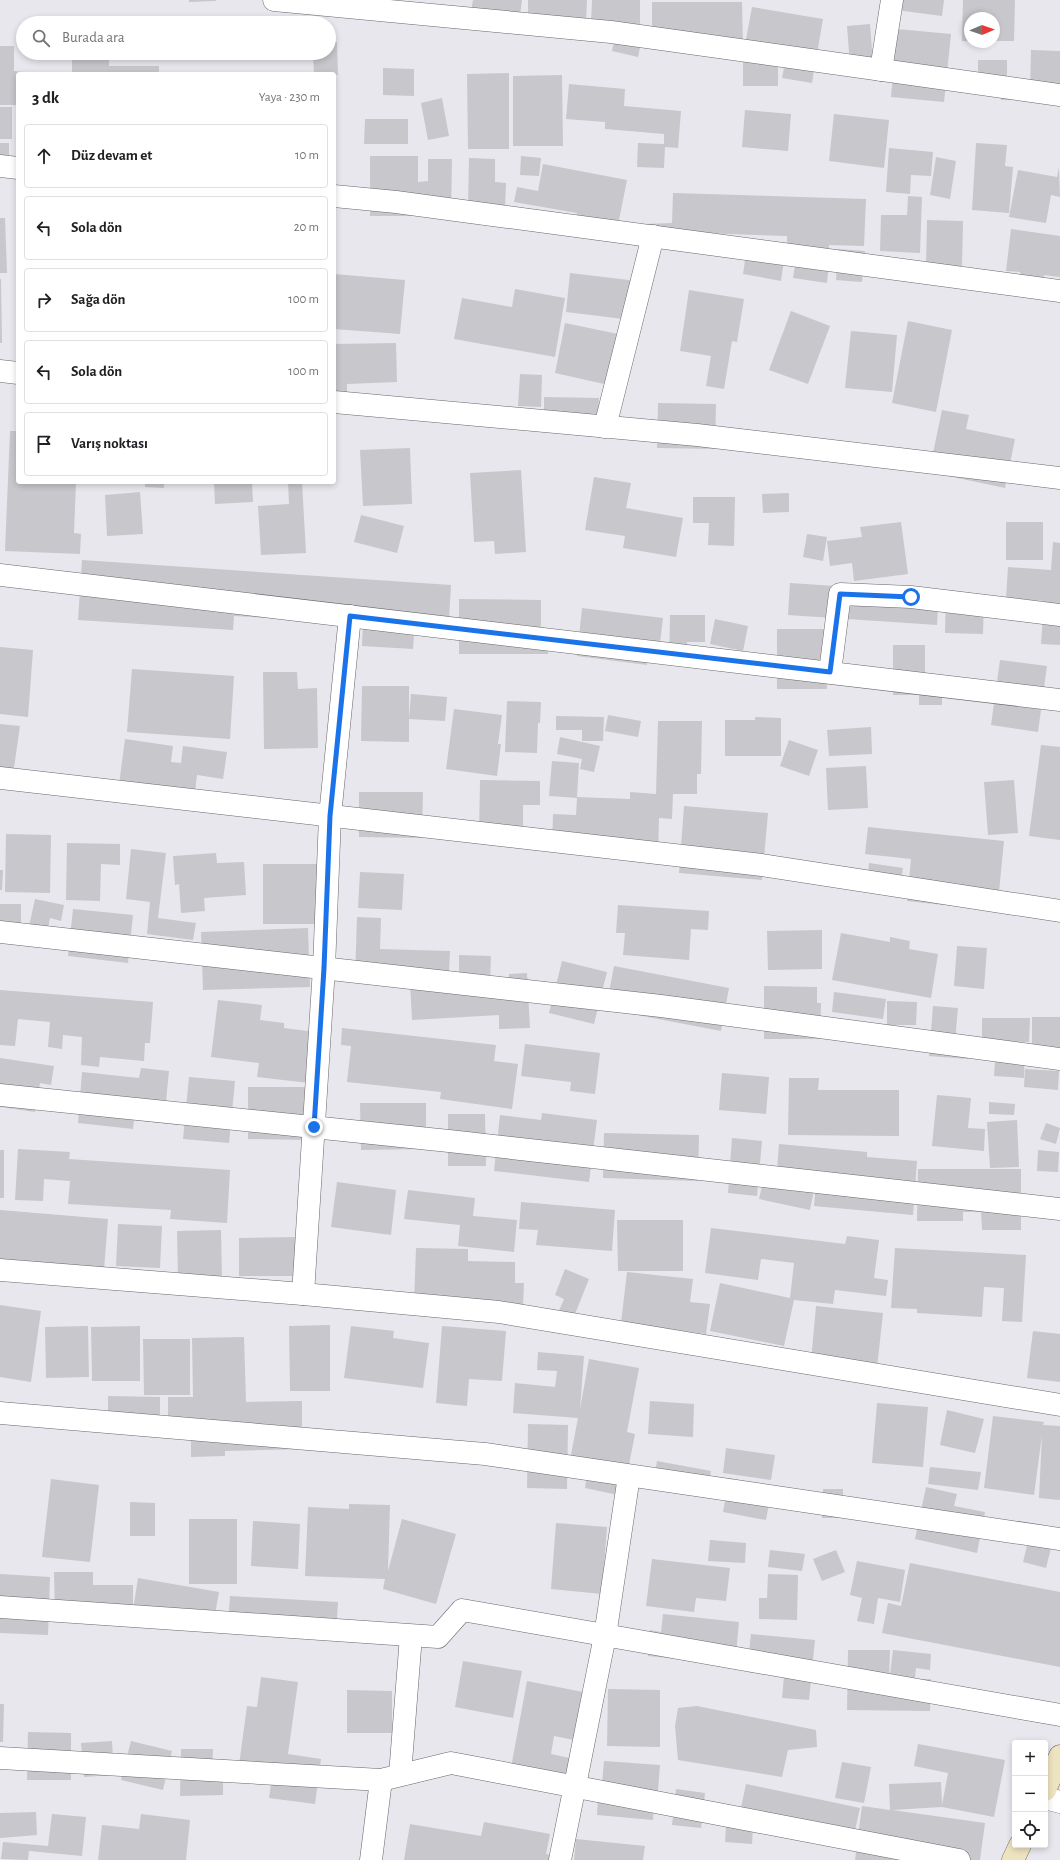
<!DOCTYPE html>
<html lang="tr">
<meta charset="utf-8">
<style>
:root{--surface:#fff;--page:#f2f2f2;--text:#202124;--muted:#757577;--line:#e0e0e0}
body{margin:0;font-family:"Alegreya Sans",sans-serif;background:var(--page);color:var(--text)}
.controls{position:absolute;right:12px;bottom:12px;display:grid;overflow:hidden;border-radius:4px;box-shadow:0 2px 6px #0003}
.controls button{width:36px;height:36px;display:grid;place-items:center;padding:0;border:0;border-bottom:1px solid var(--line);background:var(--surface);color:var(--text);font:20px sans-serif}
.compass{position:absolute;left:964px;top:12px;width:36px;height:36px;border-radius:50%;background:var(--surface);box-shadow:0 2px 6px #0003;rotate:88deg}
.stop{position:absolute;width:12px;height:12px;margin:-9px;border:3px solid #1a73e8;border-radius:50%;background:#fff}
.stop.end{background:#1a73e8;border-color:#fff;box-shadow:0 1px 4px #0008}
.list{margin:0;padding:0;list-style:none}
h2{display:flex;justify-content:space-between;align-items:center;height:52px;margin:0;padding:0 16px;font-size:17px}
h2 small{font-size:13px;font-weight:400;color:var(--muted)}
.list li{display:grid;grid-template-columns:26px 1fr auto;gap:12px;align-items:center;box-sizing:border-box;height:64px;margin:0 8px 8px;padding:0 8px;border:1px solid var(--line);border-radius:4px}
.list b{display:block;font-size:15px;white-space:nowrap}
.list em{font-size:13px;font-style:normal;color:var(--muted)}
.icon{flex:none;width:22px;height:22px;fill:none;stroke:currentColor;stroke-width:2;stroke-linecap:round;stroke-linejoin:round}
.map{position:relative;flex:none;width:1060px;height:1860px;overflow:hidden}
.search{position:absolute;background:var(--surface);box-shadow:0 2px 6px #0003;left:16px;top:16px;width:320px;height:44px;display:flex;align-items:center;gap:10px;box-sizing:border-box;padding:0 14px;border-radius:22px;color:var(--muted);font-size:15px}
.panel{position:absolute;background:var(--surface);box-shadow:0 2px 6px #0003;left:16px;top:72px;width:320px;height:412px;border-radius:4px}
.map>svg:first-child{display:block}
.building{fill:#c8c7cc}
.lines{fill:none;stroke-linecap:round;stroke-linejoin:round}
.minor-casing{stroke:#68676c;stroke-width:23}
.secondary-casing{stroke:#68676c;stroke-width:23}
.minor{stroke:#fff;stroke-width:22}
.secondary{stroke:#eee3bf;stroke-width:22}
.route{stroke:#1a73e8;stroke-width:5}
</style>
<div class="map">
<svg width="1060" height="1860" viewBox="0 0 1060 1860">
<rect width="100%" height="100%" fill="#e8e7ed"/>
<g class="building">
<path d="M189,0H216V1L189,2Z"/>
<path d="M473,0H522L519,23L470,17Z"/>
<path d="M528,0H587L586,23L528,21Z"/>
<path d="M592,0H640V24L591,23Z"/>
<path d="M889,0H944L942,16L888,9Z"/>
<path d="M963,0H1015L1014,41H994V18H970V41H962Z"/>
<path d="M652,2H742L743,47L652,40Z"/>
<path d="M752,7L823,19L812,83L782,78L786,57L744,50Z"/>
<path d="M870,24L873,64L850,65L847,26Z"/>
<path d="M617,27L643,33L638,57L612,51Z"/>
<path d="M897,29L951,34L944,102L891,97Z"/>
<path d="M329,42H337L338,75L314,74L313,53H329Z"/>
<path d="M0,46H14V71L24,72V74H18V105H0Z"/>
<path d="M1031,50L1060,51V93H1030Z"/>
<path d="M72,53H109V66H159V74H72Z"/>
<rect x="743" y="59" width="35" height="27"/>
<path d="M978,60H1007V79H1025V100H1001V88H978Z"/>
<path d="M383,68L414,69V96L383,95Z"/>
<path d="M509,73V149H468L467,74Z"/>
<path d="M562,75L563,146H513V76Z"/>
<path d="M569,84L625,89L624,106L681,111L678,148L665,147L664,168L637,167L638,143L664,144V134L605,129V122L566,119Z"/>
<path d="M442,98L449,136L428,140L421,103Z"/>
<rect x="0" y="107" width="12" height="32"/>
<path d="M745,110L791,114L788,151L742,147Z"/>
<path d="M834,114L889,120L884,168L829,161Z"/>
<path d="M365,119H408V144H364Z"/>
<rect x="0" y="143" width="9" height="33"/>
<path d="M976,143L1007,145L1005,166L1013,167L1009,213L972,210Z"/>
<path d="M889,148L933,152L931,176L911,175L910,194L886,192Z"/>
<path d="M370,156H418V182L428,181V159H452L451,216H370Z"/>
<path d="M521,156L541,158L539,176L520,175Z"/>
<path d="M936,157L956,161L950,199L930,195Z"/>
<path d="M469,158L495,159V182L506,183L505,209L468,208Z"/>
<path d="M543,164L627,180L615,240L574,232L577,213L514,202L517,187L538,191Z"/>
<path d="M1059,167L1060,197L1051,195L1046,223L1009,217L1018,170L1057,177Z"/>
<path d="M673,193L866,199L864,246L829,245V262L827,283L793,278L796,258L787,257V236L672,232L643,245L644,224L672,223Z"/>
<path d="M908,196L922,197L920,253L880,251L881,215H907Z"/>
<path d="M0,218H5L7,273H0Z"/>
<path d="M927,220L963,221L962,267L926,266Z"/>
<path d="M1011,229L1060,236V277L1044,275V297H1021L1020,272L1006,271Z"/>
<path d="M838,249L865,251L862,282L836,280Z"/>
<path d="M746,254L784,260L781,281L743,274Z"/>
<path d="M17,260H18V272L16,271Z"/>
<path d="M570,273L637,281L632,320L566,312Z"/>
<path d="M334,274L405,280L400,334L334,329Z"/>
<path d="M0,279H1L2,343H0Z"/>
<path d="M515,289L565,298L555,357L454,339L462,298L512,307Z"/>
<path d="M689,290L744,299L737,342L732,341L724,389L706,386L711,356L680,351Z"/>
<path d="M791,311L830,326L808,384L769,370Z"/>
<path d="M908,321L952,330L936,412L892,403Z"/>
<path d="M565,323L623,335L613,386L555,373Z"/>
<path d="M851,331L897,335L892,392L845,388Z"/>
<path d="M396,343L397,382L347,384V404H334V344Z"/>
<path d="M520,374L542,375L541,407L518,406Z"/>
<path d="M544,397L599,398L598,418L544,416Z"/>
<path d="M658,403L716,404L715,449L657,448Z"/>
<path d="M942,410L969,415L966,429L1015,439L1005,488L929,472Z"/>
<path d="M10,431H18V482H76L74,533L81,534L80,554L5,551Z"/>
<path d="M410,448L412,504L363,506L360,450Z"/>
<path d="M521,470L526,552L495,554L494,541L474,542L470,473Z"/>
<path d="M594,477L631,483L626,508L683,518L676,557L623,548L625,536L585,530Z"/>
<path d="M102,482H126V483L102,484Z"/>
<path d="M145,482H164V488L145,487Z"/>
<path d="M214,482H252L253,502L215,504Z"/>
<path d="M288,482H302L306,553L261,555L258,506L289,504Z"/>
<path d="M140,492L143,534L107,536L105,495Z"/>
<path d="M789,493V512L763,513L762,494Z"/>
<path d="M693,497H735L734,546L708,545L709,523H693Z"/>
<path d="M361,515L404,526L397,553L354,542Z"/>
<path d="M901,522L908,574L854,581L852,563L830,566L827,541L862,537L860,527Z"/>
<rect x="1006" y="522" width="37" height="38"/>
<path d="M807,534L827,537L823,561L803,557Z"/>
<path d="M1053,542L1060,543V645L1041,644L1044,601L1006,598L1008,567L1051,570Z"/>
<path d="M82,560L451,585L448,636L414,634L413,649L362,646L363,624L234,616L233,630L78,620Z"/>
<path d="M790,583L939,593L937,625L788,615Z"/>
<path d="M946,598L984,599L983,634L945,633Z"/>
<path d="M459,599L541,600V629H548V654H459Z"/>
<path d="M582,608L663,618L660,643L651,642L647,665L577,656Z"/>
<path d="M670,615H705V642H687V665H669Z"/>
<path d="M715,619L748,626L743,651L710,644Z"/>
<rect x="777" y="629" width="50" height="60"/>
<path d="M893,645H925V675H942V705H919V695H893Z"/>
<path d="M0,647L33,650L28,717L0,714Z"/>
<path d="M1000,660L1047,666L1038,732L991,725Z"/>
<path d="M132,669L234,676L230,739L127,732Z"/>
<path d="M263,672H297L298,689L317,688L318,748L264,749Z"/>
<path d="M362,686H409V742L361,741Z"/>
<path d="M411,694L447,697L445,721L409,719Z"/>
<path d="M507,701L541,702L540,723H538L537,753L505,752Z"/>
<path d="M454,709L502,715L498,744H501L497,776L446,769Z"/>
<path d="M608,715L641,721L638,737L605,731Z"/>
<path d="M556,716L604,717L603,741H582V730H556Z"/>
<path d="M755,717L781,718V756H725V720H755Z"/>
<path d="M658,721H702L701,774H697V794H669H673L672,819L659,818L658,853L552,849L553,814L576,815L577,798L549,796L552,761L579,763L577,797L630,799V792L656,794Z"/>
<path d="M0,724L20,726L12,782L0,781Z"/>
<path d="M871,727L872,754L829,756L827,730Z"/>
<path d="M560,737L600,746L594,772L580,769L582,759L557,754Z"/>
<path d="M125,739L173,746L171,762L181,763L183,746L227,752L223,779L197,775L194,801L118,792Z"/>
<path d="M789,740L818,750L809,776L780,766Z"/>
<path d="M1041,745L1060,747V840L1029,836Z"/>
<path d="M866,766L868,808L828,810L826,768Z"/>
<path d="M480,780L540,781V805H523V837L479,836Z"/>
<path d="M1014,780L1018,833L988,835L984,782Z"/>
<path d="M359,792H423L422,838L359,837Z"/>
<path d="M684,806L768,813L762,880L679,873Z"/>
<path d="M868,827L1004,841L999,892L960,888L961,884L945,883L943,905L907,901L911,859L865,854Z"/>
<path d="M6,834L51,835L50,893L5,892Z"/>
<path d="M67,843L120,844V865L101,864L100,901L66,900Z"/>
<path d="M131,849L166,853L158,918L196,923L193,940L147,934L150,902L126,899Z"/>
<path d="M216,853L217,863L244,862L246,895L204,898L205,911L181,913L179,884L175,885L173,856Z"/>
<path d="M869,863L903,868L900,889L867,885Z"/>
<path d="M263,864H320L319,924H263Z"/>
<path d="M0,870H3L2,890H0Z"/>
<path d="M360,872L404,874L402,910L358,908Z"/>
<path d="M35,899L64,905L61,921L50,918L44,948L25,944Z"/>
<rect x="0" y="904" width="21" height="37"/>
<path d="M618,905L709,911L708,930L691,929L689,960L623,955L625,933H616Z"/>
<path d="M73,909L133,915L128,963L68,956Z"/>
<path d="M357,917L381,918L380,949L450,951L449,972L509,987V974L527,973L530,1028L499,1029V1015L412,1020L410,981L355,978Z"/>
<path d="M308,928L310,987L203,990L201,932Z"/>
<path d="M822,930V969L768,970L767,931Z"/>
<path d="M841,933L890,942V937L910,941L909,949L938,954L931,998L832,980Z"/>
<path d="M957,946L987,948L984,989L954,986Z"/>
<path d="M459,955L491,956L490,983L459,982Z"/>
<path d="M562,961L607,972L594,1024L549,1013Z"/>
<path d="M614,966L729,988L721,1031L606,1009Z"/>
<path d="M764,986L817,987V1003H821L820,1039H764Z"/>
<path d="M0,990L153,1002L150,1043H145L144,1061L100,1057L99,1067L81,1065L82,1037L63,1035L62,1049L48,1047L50,1022L18,1019L15,1046L0,1045Z"/>
<path d="M834,992L886,999L883,1019L832,1012Z"/>
<path d="M218,1000L262,1005L260,1020L284,1023V1028L315,1032L309,1083L257,1077L259,1063L211,1057Z"/>
<path d="M887,1001L917,1002L916,1025H887Z"/>
<path d="M933,1006L958,1008L955,1041L970,1042L968,1059L929,1056Z"/>
<rect x="1032" y="1017" width="28" height="35"/>
<path d="M982,1018H1030L1029,1042L982,1041Z"/>
<path d="M342,1028L496,1045L494,1061L518,1064L512,1109L440,1099L441,1092L347,1082L351,1046L341,1045Z"/>
<path d="M525,1044L600,1053L595,1094L570,1091L571,1082L521,1076Z"/>
<path d="M996,1044L1025,1045L1024,1078L994,1076Z"/>
<path d="M0,1058L54,1066L51,1085L40,1083L35,1112L0,1107Z"/>
<path d="M141,1068L169,1071L166,1101L180,1103L178,1125L134,1120L133,1129L78,1123L82,1072L139,1078Z"/>
<path d="M1025,1069L1059,1071L1058,1090L1024,1087Z"/>
<path d="M722,1073L769,1077L766,1114L719,1110Z"/>
<path d="M189,1077L235,1081L229,1143L183,1139Z"/>
<path d="M789,1078H819L818,1090H899V1136L788,1135Z"/>
<path d="M248,1087H307L308,1140L248,1139Z"/>
<path d="M937,1095L971,1098L968,1128L985,1129L984,1151L932,1146Z"/>
<path d="M989,1102L1015,1104L1014,1115L989,1114Z"/>
<path d="M360,1103H426V1149L361,1150Z"/>
<path d="M542,1113L597,1120L589,1182L494,1171L500,1115L541,1120Z"/>
<path d="M448,1114H485L486,1166H448Z"/>
<path d="M1017,1120L1019,1167L990,1168L987,1122Z"/>
<path d="M1046,1123L1060,1128L1056,1144L1040,1139Z"/>
<path d="M604,1133L699,1135L698,1181L603,1178Z"/>
<path d="M732,1138L762,1141L757,1196L728,1193Z"/>
<path d="M779,1144L867,1152V1157L917,1161L913,1215L814,1206L817,1173L777,1170Z"/>
<path d="M18,1149L70,1152L69,1159L230,1170L227,1223L170,1219L171,1210L68,1204L70,1181L44,1179L43,1201L15,1200Z"/>
<rect x="0" y="1150" width="4" height="48"/>
<path d="M1038,1150L1059,1152L1058,1172L1037,1171Z"/>
<path d="M766,1169L816,1180L810,1210L759,1199Z"/>
<path d="M918,1169H1021V1230H982L981,1212H963V1221H917Z"/>
<path d="M337,1182L396,1190L391,1235L331,1227Z"/>
<path d="M408,1190L475,1198L473,1216L517,1220L514,1252L458,1246L460,1225L404,1219Z"/>
<path d="M521,1202L615,1210L612,1251L536,1245L538,1230L519,1229Z"/>
<path d="M0,1210L108,1219L104,1270L0,1262Z"/>
<path d="M617,1220H683V1271H618Z"/>
<path d="M118,1224L162,1226L160,1268L116,1266Z"/>
<path d="M711,1228L845,1244L847,1236L879,1240L874,1278L888,1280L886,1296L835,1290L833,1304L794,1300L784,1346L710,1331L720,1283L790,1298L794,1263L761,1259L758,1280L705,1273Z"/>
<path d="M221,1230L222,1278L178,1279L177,1231Z"/>
<path d="M297,1237V1276H239V1238Z"/>
<path d="M416,1248L468,1249V1261L515,1262V1283H524L523,1306L414,1302Z"/>
<path d="M895,1248L1026,1255L1022,1322L1002,1321L1004,1288L984,1287L982,1317L917,1313V1309L891,1308Z"/>
<path d="M565,1269L589,1279L573,1319L558,1313L564,1299L555,1295Z"/>
<path d="M627,1272L693,1279L690,1302L710,1304L706,1334L621,1323Z"/>
<path d="M0,1305L41,1311L31,1382L0,1377Z"/>
<path d="M816,1306L883,1313L877,1368L811,1361Z"/>
<path d="M330,1325V1391H290L289,1326Z"/>
<path d="M88,1326L89,1377L46,1378L45,1327Z"/>
<path d="M140,1326V1381H92L91,1327Z"/>
<path d="M351,1326L394,1331L393,1338L429,1343L423,1388L344,1378Z"/>
<path d="M442,1326L506,1331L502,1381L469,1379L467,1406L436,1403Z"/>
<path d="M1033,1331L1060,1334V1382L1027,1378Z"/>
<path d="M244,1337L246,1402L302,1401V1449L225,1451V1456L191,1457V1436H168V1397H193L192,1338Z"/>
<path d="M143,1339H190V1395H144Z"/>
<path d="M538,1352L584,1356L580,1409L589,1359L639,1368L627,1432L635,1434L623,1496L585,1488L588,1469L569,1465L578,1418L513,1413L515,1383L555,1387L557,1371L537,1370Z"/>
<path d="M108,1396L160,1397V1421L108,1420Z"/>
<path d="M650,1401L694,1404L693,1437L648,1434Z"/>
<path d="M877,1403L928,1407L923,1467L872,1463Z"/>
<path d="M947,1410L984,1419L975,1453L940,1445Z"/>
<path d="M993,1416L1044,1422L1043,1425L1060,1426V1500L1039,1498L1042,1435L1034,1495L984,1488Z"/>
<path d="M528,1424L568,1425L567,1489L527,1488Z"/>
<path d="M726,1448L775,1455L771,1480L723,1473Z"/>
<path d="M657,1461L711,1471L707,1490L654,1480Z"/>
<path d="M930,1467L981,1472L978,1490L928,1484Z"/>
<path d="M729,1478L772,1487L766,1520L723,1512Z"/>
<path d="M51,1479L99,1485L90,1562L42,1557Z"/>
<path d="M926,1487L957,1494L954,1506L985,1512L977,1553L915,1539Z"/>
<path d="M823,1489H843V1518H822Z"/>
<path d="M130,1502L155,1503V1536H130Z"/>
<path d="M349,1504L390,1505L388,1571L402,1519L456,1534L436,1604L383,1589L385,1579L305,1576L308,1507L349,1509Z"/>
<rect x="189" y="1519" width="48" height="65"/>
<path d="M253,1521L300,1524L298,1569L251,1566Z"/>
<path d="M556,1523L607,1527L602,1594L551,1589Z"/>
<path d="M710,1540L746,1543L745,1563L708,1561Z"/>
<path d="M1028,1542L1051,1548L1046,1568L1023,1562Z"/>
<path d="M770,1550L805,1554L802,1571L768,1567Z"/>
<path d="M836,1550L845,1572L822,1581L813,1559Z"/>
<path d="M652,1559L730,1568L726,1601L696,1598L694,1612L646,1606Z"/>
<path d="M857,1561L905,1570L900,1602L878,1598L874,1624L857,1621L862,1598L850,1595Z"/>
<path d="M910,1563L1060,1592V1667L882,1633L888,1603L901,1606Z"/>
<path d="M54,1572H93V1585H133V1610L138,1578L219,1592L212,1631L55,1612Z"/>
<path d="M0,1574L50,1577L48,1635L0,1633Z"/>
<path d="M768,1574L798,1575L797,1620L759,1619V1598H767Z"/>
<path d="M230,1596L338,1602L336,1633L228,1626Z"/>
<path d="M663,1614L739,1622L735,1665L648,1656L650,1630L661,1632Z"/>
<path d="M751,1634L815,1640L809,1700L782,1698L784,1676L747,1672Z"/>
<path d="M848,1650H890L889,1679H931L930,1711L847,1710Z"/>
<path d="M893,1650L931,1654L930,1670L916,1668L915,1678L890,1675Z"/>
<path d="M463,1661L522,1671L513,1718L455,1707Z"/>
<path d="M261,1677L298,1682L288,1754L321,1759L315,1804L269,1798L273,1770L239,1765L247,1706L257,1707Z"/>
<path d="M527,1681L583,1692L574,1740L554,1736L551,1754L574,1759L567,1795L508,1784Z"/>
<path d="M608,1689L660,1690V1747L607,1746Z"/>
<path d="M347,1690L392,1691V1733H347Z"/>
<path d="M0,1704H4L3,1742H0Z"/>
<path d="M697,1706L816,1730L817,1747L788,1750L782,1777L678,1760L675,1726L678,1708Z"/>
<path d="M28,1732L71,1733V1780H27Z"/>
<path d="M112,1741L114,1775L84,1777L81,1743Z"/>
<path d="M131,1741L172,1751L163,1790L121,1780Z"/>
<path d="M918,1744L1005,1760L994,1817L942,1807L892,1810L985,1823L980,1860H855L862,1806L890,1810L889,1784L941,1782L942,1805L948,1773L914,1766Z"/>
<path d="M181,1749H213L212,1770L223,1771V1795L180,1796Z"/>
<path d="M604,1761L660,1765L657,1803H654L653,1820L597,1815L599,1783L602,1784Z"/>
<path d="M842,1762L871,1767L864,1803L835,1798Z"/>
<path d="M746,1784L860,1808L855,1830L787,1816L785,1826L739,1817Z"/>
<path d="M676,1789L705,1793L701,1828L672,1825Z"/>
<path d="M36,1812L37,1835L0,1838V1813Z"/>
<path d="M52,1814L86,1817L82,1856L29,1851L28,1860L1,1859L3,1842L48,1846Z"/>
<path d="M141,1814L190,1820L186,1860H98L102,1825L139,1829Z"/>
<path d="M484,1822L550,1834L546,1854L550,1855L549,1860H404L410,1824L481,1836Z"/>
<path d="M726,1826H753L752,1844L725,1842Z"/>
<path d="M576,1839L645,1846L643,1860H574Z"/>
</g>
<g class="lines">
<defs>
<g id="minor">
<path d="M274,0L611,32L1060,95"/>
<path d="M881,70L892,0"/>
<path d="M0,166L18,168"/>
<path d="M334,196L396,202L1060,291"/>
<path d="M0,371L18,373"/>
<path d="M334,402L697,435L1060,478"/>
<path d="M605,427L653,236"/>
<path d="M0,575L1060,700"/>
<path d="M830,672L840,594L911,597L1060,615"/>
<path d="M0,778L762,865L1060,911"/>
<path d="M0,932L661,1006L1060,1059"/>
<path d="M0,1095L449,1141L1060,1209"/>
<path d="M0,1270L303,1294L499,1312L1060,1405"/>
<path d="M303,1294L324,968L330,816L350,616"/>
<path d="M0,1413L485,1454L1060,1539"/>
<path d="M0,1607L438,1637L462,1610L1060,1715"/>
<path d="M0,1758L381,1780L451,1763L959,1860"/>
<path d="M400,1775L411,1636"/>
<path d="M1045,1798L1060,1802"/>
<path d="M371,1860L381,1780"/>
<path d="M560,1860L605,1636L629,1476"/>
</g>
<g id="secondary">
<path d="M1045,1790L1060,1756"/>
<path d="M1013,1860L1020,1845"/>
</g>
</defs>
<use href="#minor" class="minor-casing"/>
<use href="#secondary" class="secondary-casing"/>
<use href="#minor" class="minor"/>
<use href="#secondary" class="secondary"/>
</g>
<g class="lines">
<path class="route" d="M314,1127L324,968L330,816L350,616L830,672L840,594L911,597"/>
</g>
</svg>
<div class="controls">
<button>+</button>
<button>−</button>
<button><svg class="icon" aria-label="locate" viewBox="0 0 24 24"><circle cx="12" cy="12" r="6"/><path d="M12 2v4M12 18v4M2 12h4M18 12h4"/></svg></button>
</div>
<svg class="compass" viewBox="-18 -18 36 36"><path d="M0-13l5 13h-10z" fill="#e53935"/><path d="M0 13l5-13h-10z" fill="#757577"/></svg>
<div class="stop" style="left:911px;top:597px"></div>
<div class="stop end" style="left:314px;top:1127px"></div>
<div class="search"><svg class="icon" aria-label="search" viewBox="0 0 24 24"><circle cx="10" cy="10" r="6"/><path d="M15 15l6 6"/></svg>Burada ara</div>
<section class="panel">
<h2>3 dk<small>Yaya · 230 m</small></h2>
<ul class="list">
<li><svg class="icon" aria-label="ahead" viewBox="0 0 24 24"><path d="M12 20V5M6 11l6-6 6 6"/></svg><div><b>Düz devam et</b></div><em>10 m</em></li>
<li><svg class="icon" aria-label="left" viewBox="0 0 24 24"><path d="M17 20v-9H6M10 6l-5 5 5 5"/></svg><div><b>Sola dön</b></div><em>20 m</em></li>
<li><svg class="icon" aria-label="right" viewBox="0 0 24 24"><path d="M7 20v-9h11M14 6l5 5-5 5"/></svg><div><b>Sağa dön</b></div><em>100 m</em></li>
<li><svg class="icon" aria-label="left" viewBox="0 0 24 24"><path d="M17 20v-9H6M10 6l-5 5 5 5"/></svg><div><b>Sola dön</b></div><em>100 m</em></li>
<li><svg class="icon" aria-label="arrive" viewBox="0 0 24 24"><path d="M6 21V4h12l-3 4 3 4H6"/></svg><div><b>Varış noktası</b></div></li>
</ul>
</section>
</div>
